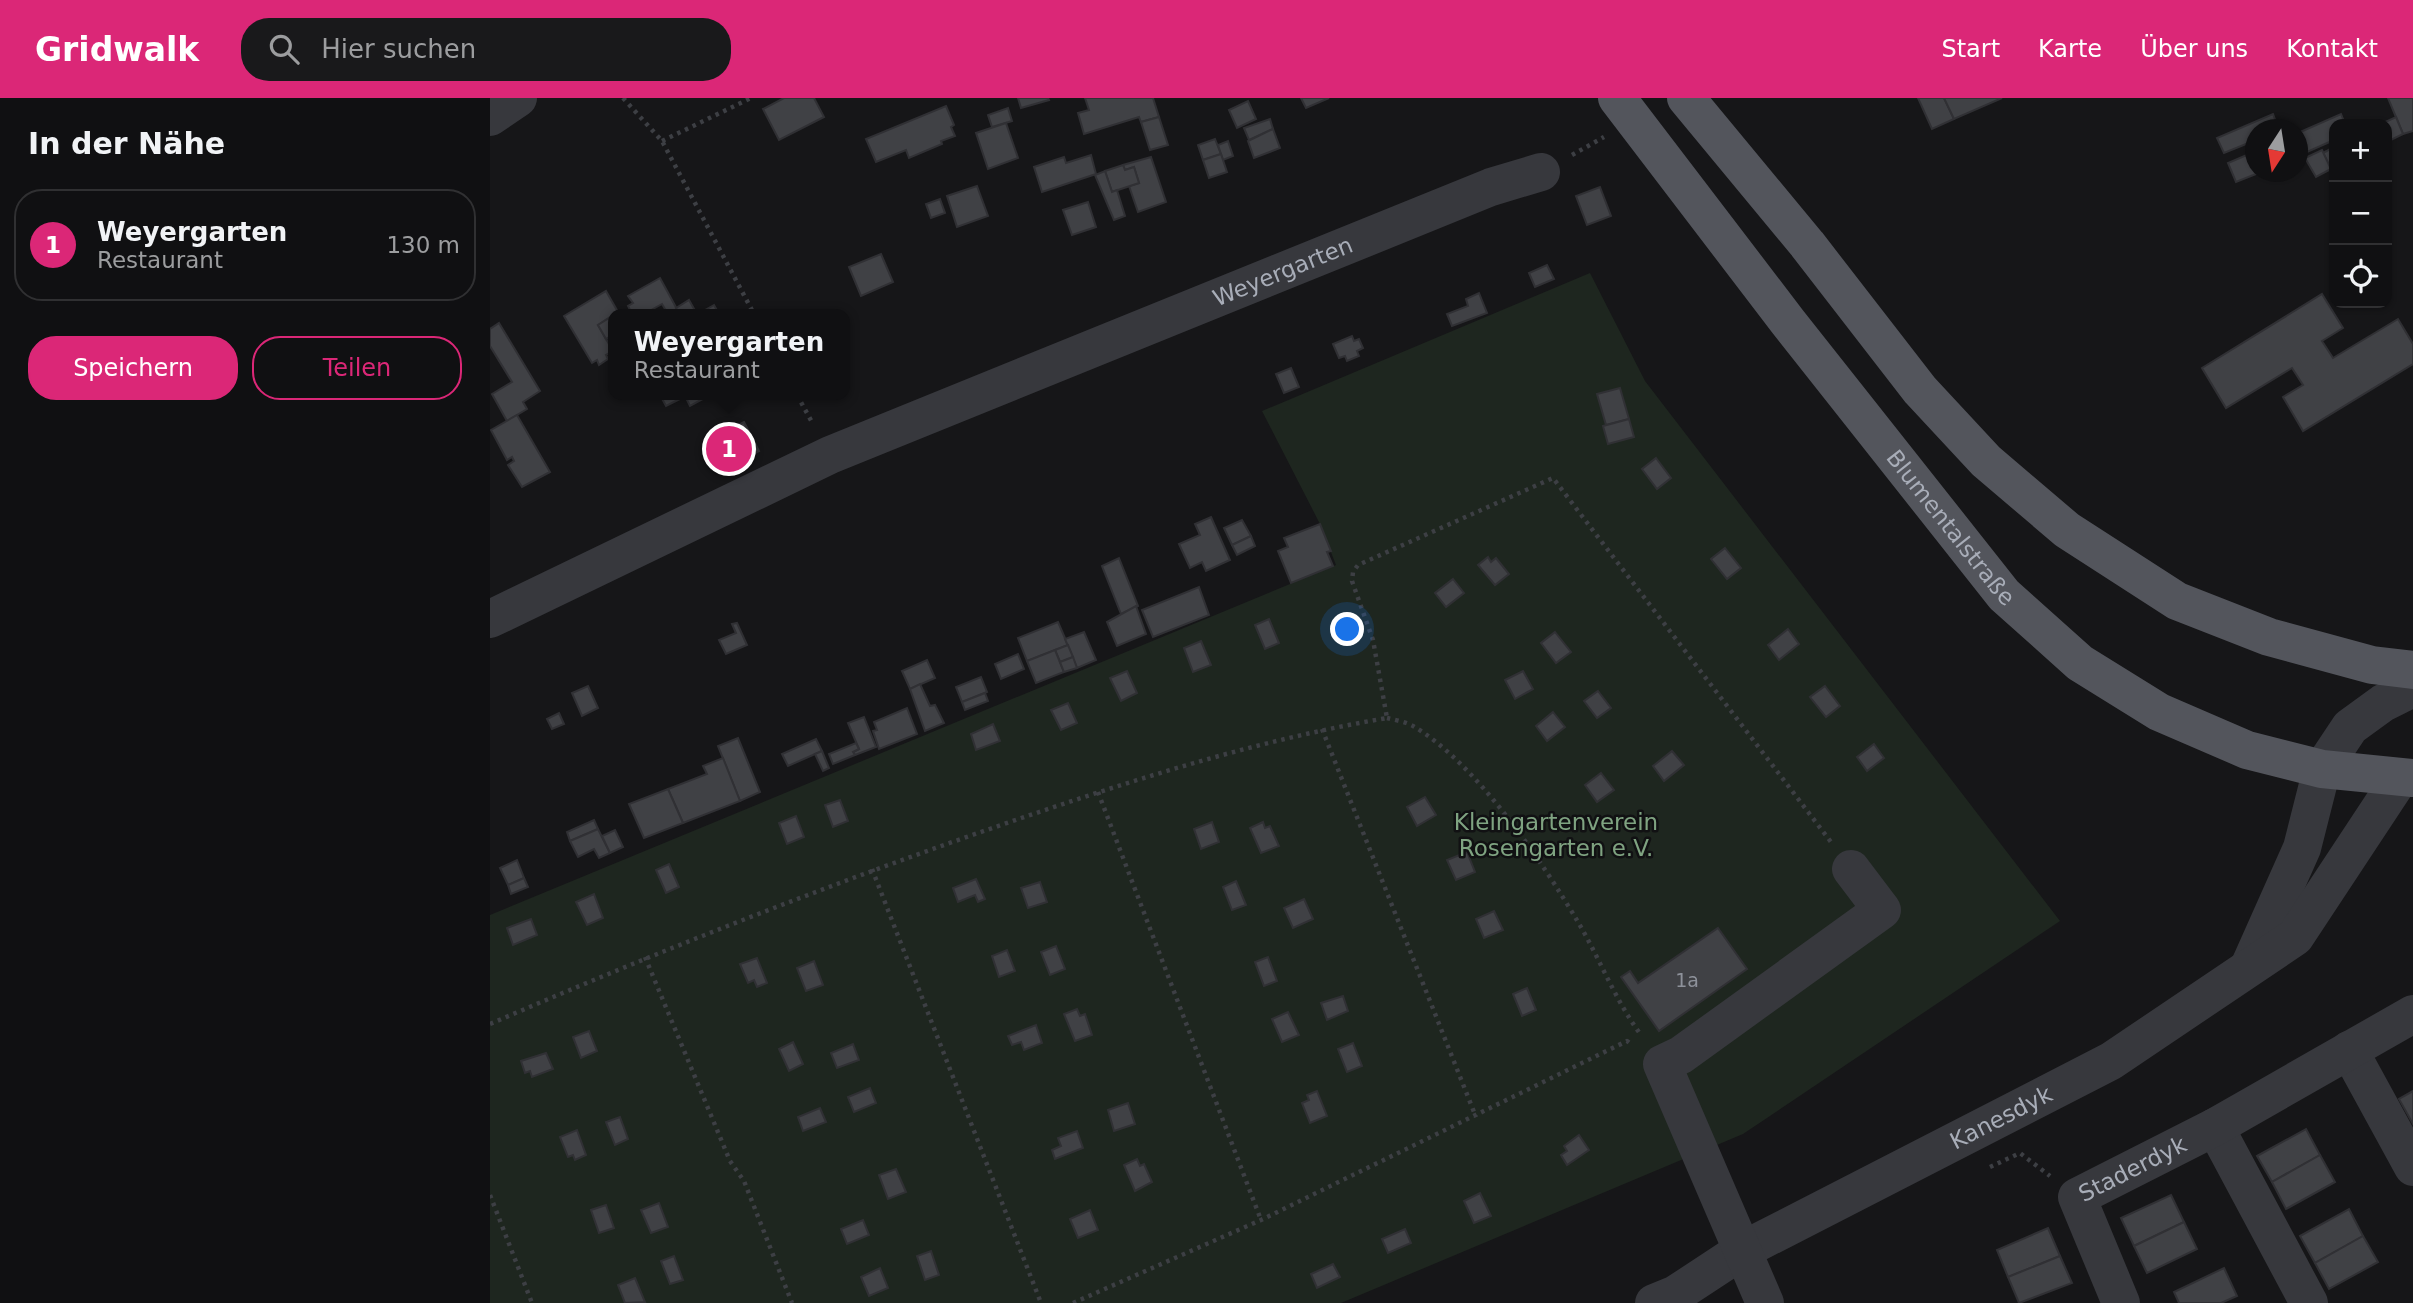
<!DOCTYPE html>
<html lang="de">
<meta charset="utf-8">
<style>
:root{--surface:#101012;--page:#19191b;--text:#f1f3f6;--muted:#9c9d9f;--line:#303032;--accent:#db2777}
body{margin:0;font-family:"DejaVu Sans",sans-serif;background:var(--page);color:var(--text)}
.controls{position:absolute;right:21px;top:21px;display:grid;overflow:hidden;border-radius:14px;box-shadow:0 2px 5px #0004}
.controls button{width:63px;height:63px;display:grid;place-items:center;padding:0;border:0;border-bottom:2px solid var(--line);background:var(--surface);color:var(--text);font:35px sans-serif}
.compass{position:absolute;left:1755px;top:21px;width:63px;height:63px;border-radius:50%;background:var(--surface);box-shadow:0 2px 5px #0004;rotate:192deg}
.you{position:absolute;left:858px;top:532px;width:24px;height:24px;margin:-18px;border:5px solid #fff;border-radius:50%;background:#1a73e8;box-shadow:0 0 0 10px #1a73e833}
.badge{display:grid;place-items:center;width:46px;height:46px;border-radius:50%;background:var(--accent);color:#fff;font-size:23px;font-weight:700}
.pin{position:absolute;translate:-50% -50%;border:4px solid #fff;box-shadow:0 2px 7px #0006}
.popup{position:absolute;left:118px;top:211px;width:242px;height:91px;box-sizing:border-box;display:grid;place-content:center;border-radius:14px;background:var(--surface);filter:drop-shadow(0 2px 5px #0005);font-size:23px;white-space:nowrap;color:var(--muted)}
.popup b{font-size:26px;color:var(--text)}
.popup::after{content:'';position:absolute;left:50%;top:100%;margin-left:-14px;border:14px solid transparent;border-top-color:var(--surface)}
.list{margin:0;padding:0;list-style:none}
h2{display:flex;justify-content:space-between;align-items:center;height:91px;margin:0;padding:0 28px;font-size:30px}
h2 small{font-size:23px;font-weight:400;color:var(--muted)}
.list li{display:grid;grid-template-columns:46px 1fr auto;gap:21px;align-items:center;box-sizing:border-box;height:112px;margin:0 14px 14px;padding:0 14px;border:2px solid var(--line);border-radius:28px}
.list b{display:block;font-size:26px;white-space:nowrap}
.list p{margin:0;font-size:23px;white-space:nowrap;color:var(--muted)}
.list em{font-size:23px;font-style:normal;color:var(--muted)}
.actions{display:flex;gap:14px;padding:21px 28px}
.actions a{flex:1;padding:16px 0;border:2px solid var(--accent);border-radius:28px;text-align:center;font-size:24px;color:var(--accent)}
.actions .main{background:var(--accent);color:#fff}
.icon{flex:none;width:38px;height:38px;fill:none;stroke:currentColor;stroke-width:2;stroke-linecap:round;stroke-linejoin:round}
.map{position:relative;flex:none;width:1923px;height:1205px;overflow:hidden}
header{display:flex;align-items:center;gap:42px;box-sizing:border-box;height:98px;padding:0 35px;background:var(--accent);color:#fff}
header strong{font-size:33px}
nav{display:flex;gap:38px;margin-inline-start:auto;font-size:24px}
.search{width:490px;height:63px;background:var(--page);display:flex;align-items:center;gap:18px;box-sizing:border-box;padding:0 24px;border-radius:28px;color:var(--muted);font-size:26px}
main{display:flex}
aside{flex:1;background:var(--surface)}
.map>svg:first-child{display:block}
.green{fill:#1e261f}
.building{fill:#404145;stroke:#303034;stroke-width:2}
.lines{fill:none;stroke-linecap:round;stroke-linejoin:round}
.path{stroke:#3d3f44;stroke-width:4.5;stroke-dasharray:3.5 5;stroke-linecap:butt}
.minor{stroke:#37383d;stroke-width:38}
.major{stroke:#53555c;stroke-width:38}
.labels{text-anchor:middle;stroke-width:5;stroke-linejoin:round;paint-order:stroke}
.number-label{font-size:19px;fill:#8e929b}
.street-label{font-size:23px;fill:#a8adb8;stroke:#111113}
.park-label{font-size:23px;fill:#7fa381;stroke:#111113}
</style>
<header>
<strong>Gridwalk</strong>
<div class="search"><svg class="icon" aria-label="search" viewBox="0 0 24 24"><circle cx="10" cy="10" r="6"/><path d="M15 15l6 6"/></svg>Hier suchen</div>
<nav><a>Start</a><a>Karte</a><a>Über uns</a><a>Kontakt</a></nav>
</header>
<main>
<aside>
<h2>In der Nähe<small></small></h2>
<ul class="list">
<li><span class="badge">1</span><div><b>Weyergarten</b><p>Restaurant</p></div><em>130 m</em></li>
</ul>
<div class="actions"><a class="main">Speichern</a><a>Teilen</a></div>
</aside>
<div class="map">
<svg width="1923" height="1205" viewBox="0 0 1923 1205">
<rect width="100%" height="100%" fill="#161618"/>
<path class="green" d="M1100,175L1155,283L1570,823L1253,1036L851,1205H0V817L846,467L830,426L772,313Z"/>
<g class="building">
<path d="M294,0H324L334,19L289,42L273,11Z"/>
<path d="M528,0H558L559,2L531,10Z"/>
<path d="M595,0H663L669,19L651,24L649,19L594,36L588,15L599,12Z"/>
<path d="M811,0H839L816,10Z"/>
<path d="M1428,0H1454L1464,21L1442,31Z"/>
<path d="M1454,0H1512L1464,21Z"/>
<path d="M1898,0H1923V33L1913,36Z"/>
<path d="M758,3L766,21L747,30L739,12Z"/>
<path d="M456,8L464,27L461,29L465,38L451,43L452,46L419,60L416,52L386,64L376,41Z"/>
<path d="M518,10L522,23L502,29L498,17Z"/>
<path d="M1783,16L1789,32H1766V42L1734,55L1727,40Z"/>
<path d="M1851,16L1855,26H1844V42L1808,58V35Z"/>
<path d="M669,19L678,47L660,52L651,24Z"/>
<path d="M1906,19L1913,36L1897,44V26H1891Z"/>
<path d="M780,21L783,31L759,42L754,30Z"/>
<path d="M516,25L528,60L498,71L486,35Z"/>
<path d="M783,31L790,50L764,60L758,43Z"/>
<path d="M725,41L731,56L713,62L708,47Z"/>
<path d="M738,43L743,58L733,62L728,47Z"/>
<path d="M1844,49V69L1841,71L1833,55Z"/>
<path d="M1832,52L1841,71L1826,79L1815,60Z"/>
<path d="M1766,53V74H1771L1746,84L1738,65Z"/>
<path d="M731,56L737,74L719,80L713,62Z"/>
<path d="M601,57L606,76L552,94L544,69L574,59L576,65Z"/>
<path d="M661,59L676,104L648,114L639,88L649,85L644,69L635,72L633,67Z"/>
<path d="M633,67L635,72L644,69L649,85L622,94L615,73Z"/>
<path d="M615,73L622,94L627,92L635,118L624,122L605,77Z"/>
<path d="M487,88L498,118L467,129L457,98Z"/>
<path d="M1110,89L1121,118L1097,127L1086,98Z"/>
<path d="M450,101L455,115L441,120L436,106Z"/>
<path d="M598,104L606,129L582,137L573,112Z"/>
<path d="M391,156L403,184L371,198L359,169Z"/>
<path d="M1057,167L1064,181L1045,189L1039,175Z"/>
<path d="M170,180L188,213L178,216L172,206L154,216H142L138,208L143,205L138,198Z"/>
<path d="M116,193L128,214L108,227L123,253L116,257L118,261L109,267L107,262L102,265L74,218Z"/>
<path d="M989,195L997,215L962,228L957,216L978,208L976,201Z"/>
<path d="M1832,196L1853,230L1832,243L1843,260L1908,221L1923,246V266L1813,333L1793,299L1813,287L1802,270L1736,310L1712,270Z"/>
<path d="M199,202L207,216H190L186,210Z"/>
<path d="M224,207L229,216H208Z"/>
<path d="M119,220L124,236L116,241L108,227Z"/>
<path d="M9,225L50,293L33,304L37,311L17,323L2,296L22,284L0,248V231Z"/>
<path d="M862,238L864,243L869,241L873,250L867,253L869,258L857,263L855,258L849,260L843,246Z"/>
<path d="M801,270L809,289L794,295L786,276Z"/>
<path d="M1130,290L1139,321L1116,327L1107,296Z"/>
<path d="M170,297H198L176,308Z"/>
<path d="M210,297L213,301L200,308L195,298Z"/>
<path d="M27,317L60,374L32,389L18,367L24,363L22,359L17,362L1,332Z"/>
<path d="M1139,321L1144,339L1118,346L1113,328Z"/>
<path d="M254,324L269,353L240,368L224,339Z"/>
<path d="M1166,360L1181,380L1167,391L1152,371Z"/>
<path d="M721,419L740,462L716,473L712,464L700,470L689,446L710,437L705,426Z"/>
<path d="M752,422L761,438L742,447L734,430Z"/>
<path d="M830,426L841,453L837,454L843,468L801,485L788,453L798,449L794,440Z"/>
<path d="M761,438L765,448L747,457L742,447Z"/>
<path d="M1235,450L1251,470L1237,481L1221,461Z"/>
<path d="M998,459L1001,464L1006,460L1019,476L1005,487L988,467Z"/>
<path d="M629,460L648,508L631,516L612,468Z"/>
<path d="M963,481L974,495L956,509L945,495Z"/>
<path d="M709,489L719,517L663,539L652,512Z"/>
<path d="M646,508L656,536L627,548L617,524Z"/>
<path d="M779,521L789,545L775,551L765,527Z"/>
<path d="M568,524L578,547L537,563L528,540Z"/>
<path d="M247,525L257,547L236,556L229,542L246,535L242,526Z"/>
<path d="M1298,531L1309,546L1289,562L1278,547Z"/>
<path d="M594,534L606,562L587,570L575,541Z"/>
<path d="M1065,534L1081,554L1066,565L1051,545Z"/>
<path d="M711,543L721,567L703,574L694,550Z"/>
<path d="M578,547L583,559L570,564L565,552Z"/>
<path d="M565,552L574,574L546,585L537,563Z"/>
<path d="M528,556L534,571L511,581L505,566Z"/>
<path d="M583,559L587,570L574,574L570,564Z"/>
<path d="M437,562L445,580L420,591L412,573Z"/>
<path d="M637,573L647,595L631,603L620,580Z"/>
<path d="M1033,573L1043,591L1025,601L1015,582Z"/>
<path d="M491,579L497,594L472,604L466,589Z"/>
<path d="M430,586L440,608L445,607L454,625L435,633L420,591Z"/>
<path d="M98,588L108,610L92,618L82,595Z"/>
<path d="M1335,588L1350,608L1336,619L1320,599Z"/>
<path d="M1108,593L1121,610L1107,620L1094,603Z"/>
<path d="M495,595L498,603L475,612L472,604Z"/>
<path d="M578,605L587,625L571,632L561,612Z"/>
<path d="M417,610L427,636L389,651L383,633L387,632L384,624Z"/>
<path d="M1063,614L1075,629L1057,643L1046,628Z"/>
<path d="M69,615L74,626L62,631L57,621Z"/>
<path d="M374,619L386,649L365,657L363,654L369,651L358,625Z"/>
<path d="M503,626L510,643L486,652L481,636Z"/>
<path d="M248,640L270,694L250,703L228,648Z"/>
<path d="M326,641L332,653L298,668L292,656Z"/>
<path d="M366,645L369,651L363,654L365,657L343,666L339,656Z"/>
<path d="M1384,646L1394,660L1377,673L1367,659Z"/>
<path d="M332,653L339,670L333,673L325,656Z"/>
<path d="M1182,653L1194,667L1174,683L1163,668Z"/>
<path d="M233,660L250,703L193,725L178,691L217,676L213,668Z"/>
<path d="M1111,675L1124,692L1107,704L1095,687Z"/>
<path d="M178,691L193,725L154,740L139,706Z"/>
<path d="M935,699L946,717L927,728L917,709Z"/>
<path d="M350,702L358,723L343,729L335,707Z"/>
<path d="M306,718L314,739L297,746L289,725Z"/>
<path d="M104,722L108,731L80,743L77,734Z"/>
<path d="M722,724L729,744L711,751L704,731Z"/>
<path d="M773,724L775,730L780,728L789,748L771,755L760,730Z"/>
<path d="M108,731L120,755L109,760L104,751L88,759L80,743Z"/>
<path d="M125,732L133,749L120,755L112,738Z"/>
<path d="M977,754L985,774L966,782L957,762Z"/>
<path d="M27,762L34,780L18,787L10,770Z"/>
<path d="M179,766L189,789L176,795L166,772Z"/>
<path d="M34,780L38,789L21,796L18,787Z"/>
<path d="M486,781L495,801L488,804L485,797L468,804L463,790Z"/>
<path d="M746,783L756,807L742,812L733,789Z"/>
<path d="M550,784L557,804L538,810L531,790Z"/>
<path d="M104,796L113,820L97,827L86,804Z"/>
<path d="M814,801L823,821L803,830L794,810Z"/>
<path d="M1004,813L1013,832L994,840L986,821Z"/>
<path d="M41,821L47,837L23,847L17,830Z"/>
<path d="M1228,830L1257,871L1169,933L1131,879L1140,873L1148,885Z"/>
<path d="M566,848L575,871L560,877L551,854Z"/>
<path d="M517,852L525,873L509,879L502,858Z"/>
<path d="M778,859L787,883L774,888L765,864Z"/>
<path d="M267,860L277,885L267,889L264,882L258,885L250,866Z"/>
<path d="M324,863L333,887L316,893L307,870Z"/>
<path d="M1037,890L1046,912L1032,918L1023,896Z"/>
<path d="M853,898L858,913L837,922L831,905Z"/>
<path d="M587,911L590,918L595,916L602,937L585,943L574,916Z"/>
<path d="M798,914L809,937L792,944L782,921Z"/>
<path d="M546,927L552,945L534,952L531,944L522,947L518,938Z"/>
<path d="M99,933L107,953L91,960L83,939Z"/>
<path d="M303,944L313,966L299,973L289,951Z"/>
<path d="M863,945L872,968L857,974L848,951Z"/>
<path d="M363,946L369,962L347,970L341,955Z"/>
<path d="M56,955L63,971L42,979L40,973L35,975L31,963Z"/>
<path d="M380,990L386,1005L364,1014L358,999Z"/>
<path d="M827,993L837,1018L820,1025L812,1005L819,1002L817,997Z"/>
<path d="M1923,993V1026L1909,1001Z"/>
<path d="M638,1005L645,1026L624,1033L618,1012Z"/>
<path d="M330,1010L336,1024L313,1033L308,1019Z"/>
<path d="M130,1019L138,1041L125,1047L116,1024Z"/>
<path d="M1816,1031L1830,1057L1782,1084L1767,1058Z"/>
<path d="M87,1032L96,1057L85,1062L83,1057L78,1059L70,1039Z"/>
<path d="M587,1033L593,1050L565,1061L562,1052L571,1048L568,1040Z"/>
<path d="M1089,1037L1099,1052L1077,1067L1071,1057L1077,1053L1074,1048Z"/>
<path d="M1830,1057L1845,1084L1796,1111L1782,1084Z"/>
<path d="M647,1061L650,1068L654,1066L662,1084L645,1093L634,1067Z"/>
<path d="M406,1071L416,1094L398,1101L389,1077Z"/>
<path d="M990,1095L1001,1118L984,1125L974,1103Z"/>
<path d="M1681,1097L1694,1124L1644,1148L1631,1120Z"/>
<path d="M169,1105L178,1129L161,1135L151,1112Z"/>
<path d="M116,1107L124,1130L109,1135L101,1112Z"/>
<path d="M1859,1111L1873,1138L1825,1165L1810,1138Z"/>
<path d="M600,1112L608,1132L588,1140L580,1121Z"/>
<path d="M373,1122L379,1137L357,1146L351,1131Z"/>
<path d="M1694,1124L1707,1151L1657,1175L1644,1148Z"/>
<path d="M1558,1130L1570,1158L1518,1179L1507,1152Z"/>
<path d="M915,1131L921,1145L898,1155L892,1141Z"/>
<path d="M1873,1138L1888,1164L1839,1191L1825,1165Z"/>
<path d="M441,1153L449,1177L435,1182L427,1158Z"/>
<path d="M184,1158L193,1182L180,1186L171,1163Z"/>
<path d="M1570,1158L1582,1185L1529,1205L1518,1179Z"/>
<path d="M843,1166L850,1179L827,1190L821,1176Z"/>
<path d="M390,1170L398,1190L379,1198L371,1179Z"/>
<path d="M1734,1170L1747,1198L1731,1205H1689L1684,1194Z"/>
<path d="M145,1180L155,1204L135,1205L128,1187Z"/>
</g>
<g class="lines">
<g class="path">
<path d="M133,0L172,43L264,216"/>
<path d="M172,43L261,0"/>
<path d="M1082,57L1114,39"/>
<path d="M307,297L323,326"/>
<path d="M897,620C905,622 916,624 923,628C986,665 1051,762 1088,824C1110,861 1125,902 1151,937"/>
<path d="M832,631L986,1019"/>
<path d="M608,694L771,1122"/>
<path d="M382,771L551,1205"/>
<path d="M155,859L240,1063L254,1083L302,1205"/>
<path d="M0,926C169,853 340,786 514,726C639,683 767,642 897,620L883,542L862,483L863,474L868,467L1063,380L1341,744"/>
<path d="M1500,1069L1530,1055L1560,1078"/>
<path d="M0,1097L42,1205"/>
<path d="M583,1205L771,1122L1137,943L1142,947"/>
</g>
<g class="minor">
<path d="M0,19L28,0"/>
<path id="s1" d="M0,521L340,357L1001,89L1051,74"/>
<path d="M1759,869L1812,750L1832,671L1860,629L1893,605L1923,590"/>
<path d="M1859,952L1923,1069"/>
<path d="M1725,1029L1819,1205"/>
<path id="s2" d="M1164,1205L1186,1196L1253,1152L1621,963L1805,839L1910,680"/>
<path d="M1275,1205L1172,966L1191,957L1392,812L1361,771"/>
<path id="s3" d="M1631,1205L1587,1099L1725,1029L1923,916"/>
</g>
<g class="major">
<path id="s4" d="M1127,0L1298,224L1514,497L1590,565L1669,614L1757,652L1832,671L1923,680"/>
<path d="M1196,0L1317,146L1430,292L1496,363L1577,432L1687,503L1779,539L1882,567L1923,572"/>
</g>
</g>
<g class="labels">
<g class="number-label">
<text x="1197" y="889">1a</text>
</g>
<g class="street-label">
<text dy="8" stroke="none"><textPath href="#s1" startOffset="866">Weyergarten</textPath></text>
<text dy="8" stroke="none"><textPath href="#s4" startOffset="544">Blumentalstraße</textPath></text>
<text dy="8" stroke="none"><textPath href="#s2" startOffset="394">Kanesdyk</textPath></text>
<text dy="8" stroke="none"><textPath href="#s3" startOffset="177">Staderdyk</textPath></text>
</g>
<g class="park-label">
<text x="1066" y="732">Kleingartenverein<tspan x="1066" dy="26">Rosengarten e.V.</tspan></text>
</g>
</g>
</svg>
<div class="controls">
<button>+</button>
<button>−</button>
<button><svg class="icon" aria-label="locate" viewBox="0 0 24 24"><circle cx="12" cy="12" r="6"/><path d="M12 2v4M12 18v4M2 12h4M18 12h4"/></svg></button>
</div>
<svg class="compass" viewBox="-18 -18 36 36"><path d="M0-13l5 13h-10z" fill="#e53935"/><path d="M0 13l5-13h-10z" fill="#9c9d9f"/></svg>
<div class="you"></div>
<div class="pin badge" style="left:239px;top:351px">1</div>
<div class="popup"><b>Weyergarten</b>Restaurant</div>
</div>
</main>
